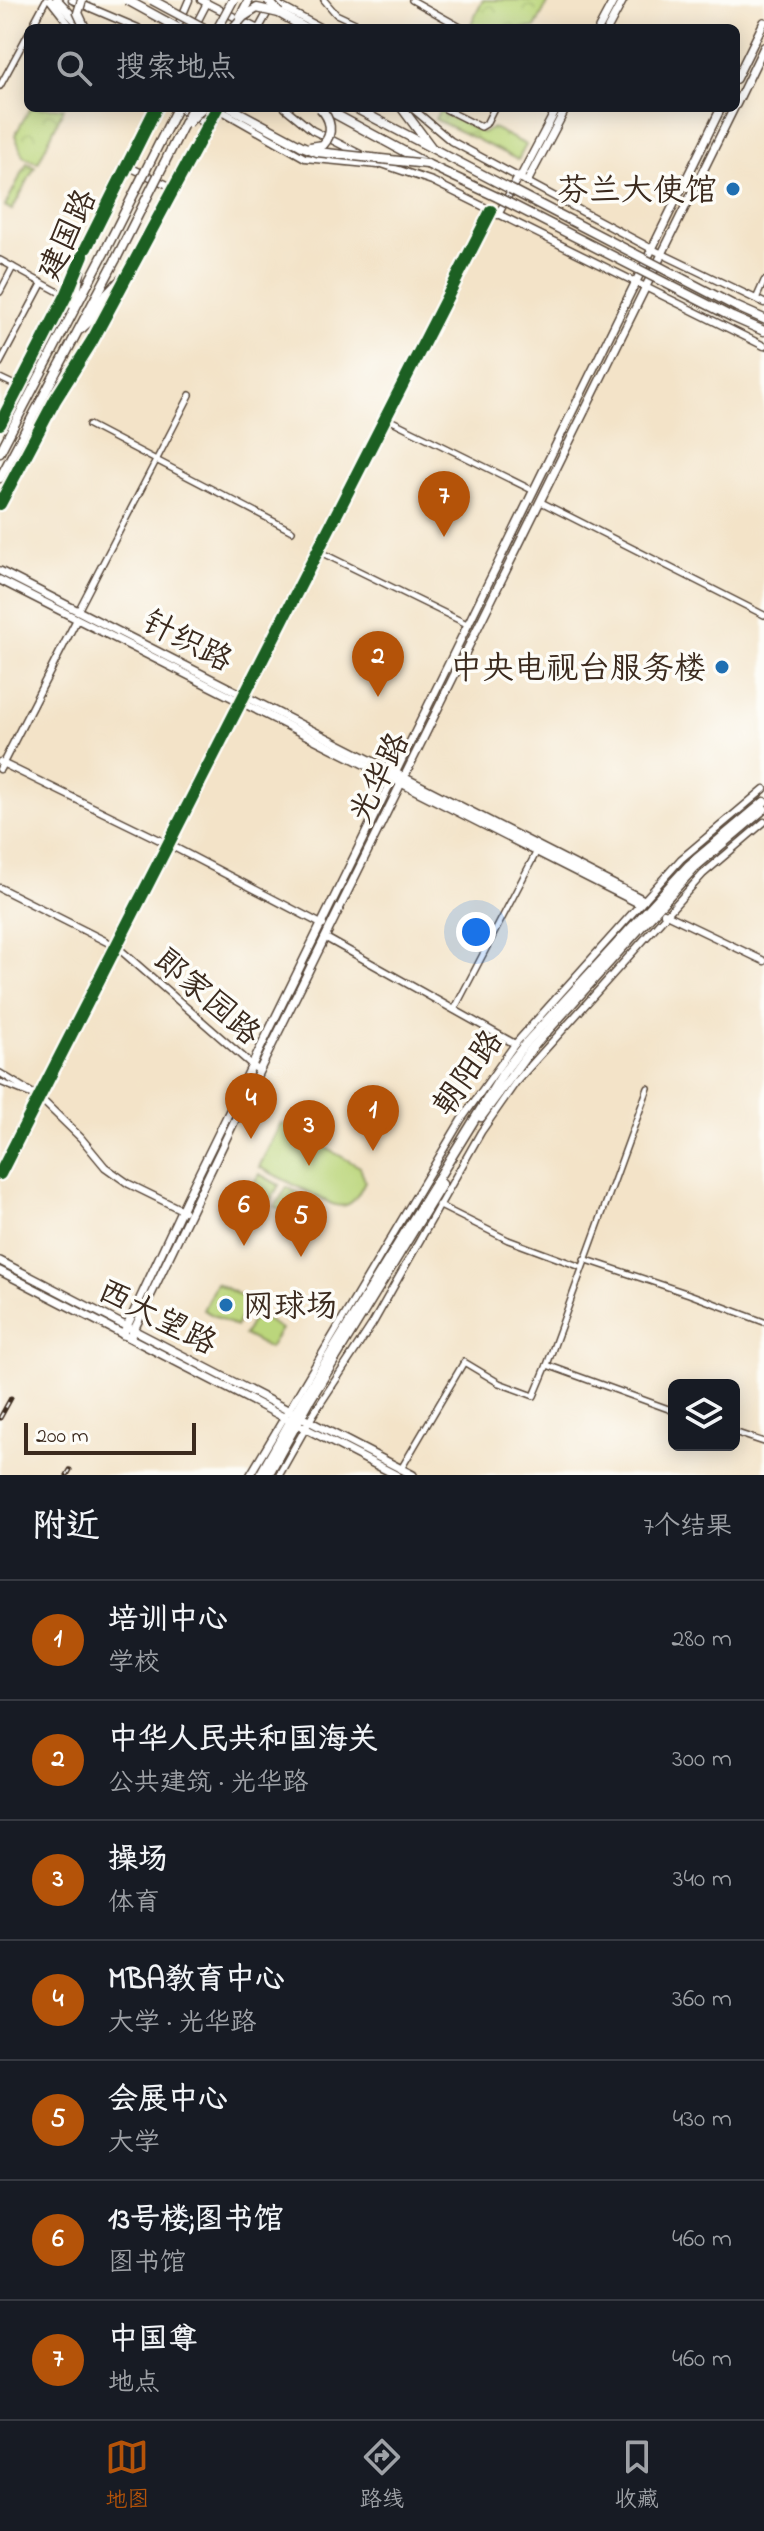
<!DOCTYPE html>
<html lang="zh">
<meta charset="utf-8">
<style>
:root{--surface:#171b24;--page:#20242c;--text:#f1f3f6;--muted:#9ea1a6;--line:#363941;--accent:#b45309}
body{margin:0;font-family:"Indie Flower","LXGW WenKai TC",sans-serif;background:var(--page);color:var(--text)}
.controls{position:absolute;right:24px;bottom:24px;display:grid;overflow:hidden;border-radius:12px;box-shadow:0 4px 20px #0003}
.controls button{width:72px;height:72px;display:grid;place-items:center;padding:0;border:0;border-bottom:2px solid var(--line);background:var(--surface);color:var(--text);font:40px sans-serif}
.scale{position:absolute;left:24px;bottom:20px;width:172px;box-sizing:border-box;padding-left:8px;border:4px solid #3b2a1e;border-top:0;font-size:22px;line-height:28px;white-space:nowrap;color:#3b2a1e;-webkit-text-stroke:6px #fdfcf7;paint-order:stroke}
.you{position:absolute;left:476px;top:932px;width:28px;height:28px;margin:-20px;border:6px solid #fff;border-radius:50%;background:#1a73e8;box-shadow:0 0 0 12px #1a73e833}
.badge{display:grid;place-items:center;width:52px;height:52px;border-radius:50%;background:var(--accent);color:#fff;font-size:26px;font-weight:700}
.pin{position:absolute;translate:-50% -66px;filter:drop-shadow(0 2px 4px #0008)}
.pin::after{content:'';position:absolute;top:42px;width:28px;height:24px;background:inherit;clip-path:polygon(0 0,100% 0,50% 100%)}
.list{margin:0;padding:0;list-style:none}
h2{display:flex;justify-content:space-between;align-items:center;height:104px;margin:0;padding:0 32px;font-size:34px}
h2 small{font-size:26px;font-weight:400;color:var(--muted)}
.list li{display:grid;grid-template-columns:52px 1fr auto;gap:24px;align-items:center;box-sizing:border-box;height:120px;padding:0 32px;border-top:2px solid var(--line)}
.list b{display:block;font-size:30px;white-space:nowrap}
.list p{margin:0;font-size:26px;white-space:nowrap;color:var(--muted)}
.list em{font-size:26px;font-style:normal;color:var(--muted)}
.icon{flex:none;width:44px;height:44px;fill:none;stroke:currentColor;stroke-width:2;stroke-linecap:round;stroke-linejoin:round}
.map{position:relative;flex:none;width:764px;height:1475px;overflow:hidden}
.search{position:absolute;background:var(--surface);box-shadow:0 4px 20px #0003;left:24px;right:24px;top:24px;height:88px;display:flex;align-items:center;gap:20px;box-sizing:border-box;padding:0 28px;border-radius:12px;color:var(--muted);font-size:30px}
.sheet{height:944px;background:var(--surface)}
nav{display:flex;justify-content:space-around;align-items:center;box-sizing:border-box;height:112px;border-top:2px solid var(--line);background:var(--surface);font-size:22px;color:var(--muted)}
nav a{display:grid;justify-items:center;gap:4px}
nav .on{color:var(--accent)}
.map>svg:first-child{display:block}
.grass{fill:#bbd67c;stroke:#7b804d;stroke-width:2}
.park{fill:url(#park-crowns);stroke:#7b804d;stroke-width:2}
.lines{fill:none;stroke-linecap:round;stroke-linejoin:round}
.minor-casing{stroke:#574638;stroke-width:8}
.tertiary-casing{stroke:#574638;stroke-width:9}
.secondary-casing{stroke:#574638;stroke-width:10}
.primary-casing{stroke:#574638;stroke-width:10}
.trunk-casing{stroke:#574638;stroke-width:11}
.minor{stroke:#fff;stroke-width:5}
.tertiary{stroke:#fff;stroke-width:6}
.secondary{stroke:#fff;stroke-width:7}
.primary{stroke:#fff;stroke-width:7}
.trunk{stroke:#fff;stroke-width:8}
.rail-casing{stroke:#3b2a1e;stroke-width:5}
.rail{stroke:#fdfcf7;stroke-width:2;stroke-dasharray:6;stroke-linecap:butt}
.trunk-bridge-casing{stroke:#574638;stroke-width:11;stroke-linecap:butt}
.trunk-bridge{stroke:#fff;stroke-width:8}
.cycleway-casing{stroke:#fdfcf7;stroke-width:17}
.cycleway{stroke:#1b5e20;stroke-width:12}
.poi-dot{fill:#1f6fb2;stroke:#fdfcf7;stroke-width:3}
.labels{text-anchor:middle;stroke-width:7;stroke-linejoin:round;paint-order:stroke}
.poi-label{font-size:32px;fill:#3b2a1e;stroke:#fdfcf7;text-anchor:end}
.street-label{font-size:32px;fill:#3b2a1e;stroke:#fdfcf7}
</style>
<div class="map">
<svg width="764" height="1475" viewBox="0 0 764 1475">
<defs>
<pattern id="park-crowns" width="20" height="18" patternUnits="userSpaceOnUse" patternTransform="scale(2)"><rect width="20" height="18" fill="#bbd67c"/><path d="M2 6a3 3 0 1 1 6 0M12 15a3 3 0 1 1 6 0" fill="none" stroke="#a2b86b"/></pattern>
</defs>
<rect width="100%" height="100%" fill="#fdfcf7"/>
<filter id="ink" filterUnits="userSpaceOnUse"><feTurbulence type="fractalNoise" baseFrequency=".0125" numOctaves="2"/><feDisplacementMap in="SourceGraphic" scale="16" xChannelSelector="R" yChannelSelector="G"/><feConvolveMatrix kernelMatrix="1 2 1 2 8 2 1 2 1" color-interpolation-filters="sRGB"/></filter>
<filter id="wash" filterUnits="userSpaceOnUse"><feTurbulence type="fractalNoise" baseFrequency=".006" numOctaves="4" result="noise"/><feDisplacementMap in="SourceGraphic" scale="32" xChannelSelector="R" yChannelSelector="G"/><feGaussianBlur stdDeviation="1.8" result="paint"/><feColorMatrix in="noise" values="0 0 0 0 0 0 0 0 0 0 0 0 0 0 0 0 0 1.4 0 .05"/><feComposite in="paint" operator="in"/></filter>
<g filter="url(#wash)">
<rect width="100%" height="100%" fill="#f3e3c8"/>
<g class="grass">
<path d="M281,1123L360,1167L365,1181C358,1196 351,1211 332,1204L259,1167Z"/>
<path d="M259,1174L279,1185L267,1207L247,1196Z"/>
<path d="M287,1187L305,1197L294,1217L275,1207Z"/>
<path d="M216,1283L249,1300L236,1327L203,1310Z"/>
<path d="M256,1314L281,1329L269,1348L244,1335Z"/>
</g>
<g class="park">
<path d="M483,0H549L535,28H478L471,24Z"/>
<path d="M30,108H64L38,163L23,156L15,135Z"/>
<path d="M440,110L482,133L493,128L526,145L518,160L435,119Z"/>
<path d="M27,163L35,167L12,210L5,206Z"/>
</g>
</g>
<g filter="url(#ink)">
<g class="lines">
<defs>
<g id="minor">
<path d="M324,0L336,14L366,28"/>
<path d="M412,0L462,28"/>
<path d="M31,28L46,0"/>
<path d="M0,86L28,34"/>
<path d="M443,108L481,127L486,124L494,108"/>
<path d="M0,260L66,296"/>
<path d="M0,292L13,267"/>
<path d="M756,299L764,281"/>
<path d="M0,363L42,284"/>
<path d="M0,378L19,387"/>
<path d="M386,418L534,491"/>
<path d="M89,425L292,531"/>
<path d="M541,502L764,615"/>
<path d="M318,551L469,625"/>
<path d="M78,611L190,395"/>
<path d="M454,1010L537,851"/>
<path d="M0,1073L39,1097"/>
<path d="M0,1082L32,1095"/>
<path d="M648,1088L547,1365L674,1411"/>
<path d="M438,1205L508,1240L581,1267"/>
<path d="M584,1259L689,1294L764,1322"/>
<path d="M734,1432L764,1442"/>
<path d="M401,1469L464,1362L499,1383L534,1396L547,1365"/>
</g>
<g id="tertiary">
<path d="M50,0L72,28"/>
<path d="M72,0L138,28"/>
<path d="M201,0L256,28"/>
<path d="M275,0L280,6L321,28"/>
<path d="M177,28L189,0"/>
<path d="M194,28L207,3"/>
<path d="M259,28L269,10"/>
<path d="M178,108L200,120L205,129"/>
<path d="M217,108L305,158L378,165"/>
<path d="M285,108L312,130L360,154"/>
<path d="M412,108L451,141L652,249L764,303"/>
<path d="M370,160L432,181L764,346"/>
<path d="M127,166L172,187"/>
<path d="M498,215L518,177"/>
<path d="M0,424C54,319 104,214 156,108"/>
<path d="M0,504L55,400L92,341L217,108"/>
<path d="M0,762L168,844L323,925"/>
<path d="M0,769L77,619"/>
<path d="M0,888L117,947L259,1071"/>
<path d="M664,913L764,961"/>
<path d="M326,938L515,1044"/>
<path d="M39,1097L81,1138L105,1167L129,1184L184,1211"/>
<path d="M0,1174L491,211"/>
<path d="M250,1475L461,1120L515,1044L681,859L764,789"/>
<path d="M279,1475L314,1413L373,1323L481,1132L516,1082L703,874L764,822"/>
</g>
<g id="secondary">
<path d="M599,28L614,0"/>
<path d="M608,28L623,0"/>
<path d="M736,79L764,22"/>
<path d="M736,105L764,47"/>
<path d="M520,178L557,108"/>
<path d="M527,182L566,108"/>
<path d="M0,571L644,900"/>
<path d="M0,580L640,904"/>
<path d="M132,1334L235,1120L734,108"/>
<path d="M123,1335L186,1200L721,108"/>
</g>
<g id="primary">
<path d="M0,1261L413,1475"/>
<path d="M0,1271L396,1475"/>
</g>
<g id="trunk">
<path d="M57,0L83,28"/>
<path d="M279,13L305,28"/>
<path d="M231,108L302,146"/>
<path d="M324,108L427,164L499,198"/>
<path d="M355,108L510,189"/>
<path d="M402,108L431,147"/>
<path d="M74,305L83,255"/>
<path d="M737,307L764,319"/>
<path d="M91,311L128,272"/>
<path d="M732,317L764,331"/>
<path d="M81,329L114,298"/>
<path d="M0,452L104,253"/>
<path d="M0,478L116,259"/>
<path d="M481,1117L532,1048L694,868L764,809"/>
<path d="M260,1475L304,1397L503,1073L526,1043L689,865L764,802"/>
<path d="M268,1475L310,1400L442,1184"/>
</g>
</defs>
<use href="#minor" class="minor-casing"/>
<use href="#tertiary" class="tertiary-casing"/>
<use href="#secondary" class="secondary-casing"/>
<use href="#primary" class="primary-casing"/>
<use href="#trunk" class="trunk-casing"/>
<use href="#minor" class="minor"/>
<use href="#tertiary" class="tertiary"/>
<use href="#secondary" class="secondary"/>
<use href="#primary" class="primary"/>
<use href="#trunk" class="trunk"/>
<defs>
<g id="rail">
<path d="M0,1418L11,1398"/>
<path d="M67,1475L70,1470"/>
</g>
</defs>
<use href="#rail" class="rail-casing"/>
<use href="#rail" class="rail"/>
<defs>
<g id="trunk-bridge">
<path d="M82,0L78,13L85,28"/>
<path d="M127,0L178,28"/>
<path d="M152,0L204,28"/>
<path d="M268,0L279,13"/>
<path d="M240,17L249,0"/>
<path d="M234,27L243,17L257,8L279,13"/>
<path d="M218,28L233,0"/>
<path d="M188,123L202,108"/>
<path d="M302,146L317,152L427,164"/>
<path d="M310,147L323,145C334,133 331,119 320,108"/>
<path d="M510,189L737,307"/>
<path d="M499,198L732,317"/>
<path d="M104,253L177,108"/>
<path d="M116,259L192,108"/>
</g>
</defs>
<use href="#trunk-bridge" class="trunk-bridge-casing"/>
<use href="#trunk-bridge" class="trunk-bridge"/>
<defs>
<g id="cycleway">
<path d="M86,248L156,108"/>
<path d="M0,424L66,296L83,255"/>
<path d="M0,504L55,400L92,341L217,108"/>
<path d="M0,1174L491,211"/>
</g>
</defs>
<use href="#cycleway" class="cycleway-casing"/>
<use href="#cycleway" class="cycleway"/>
</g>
</g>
<g class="poi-dot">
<circle cx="733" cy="189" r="8"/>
<circle cx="722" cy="667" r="8"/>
<circle cx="226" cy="1305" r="8"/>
</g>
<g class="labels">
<g class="poi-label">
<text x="717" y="200">芬兰大使馆</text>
<text x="706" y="678">中央电视台服务楼</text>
<text x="242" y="1316" text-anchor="start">网球场</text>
</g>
<g class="street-label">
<text transform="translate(66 234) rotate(-65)" y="11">建国路</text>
<text transform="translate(188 640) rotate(27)" y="11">针织路</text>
<text transform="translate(378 777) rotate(-64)" y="11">光华路</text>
<text transform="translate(208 996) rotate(41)" y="11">郎家园路</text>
<text transform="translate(467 1072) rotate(-55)" y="11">朝阳路</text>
<text transform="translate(158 1316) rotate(27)" y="11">西大望路</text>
</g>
</g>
</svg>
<div class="controls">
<button><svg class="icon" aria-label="layers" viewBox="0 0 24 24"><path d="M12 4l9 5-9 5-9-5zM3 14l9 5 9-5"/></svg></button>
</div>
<div class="scale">200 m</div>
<div class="you"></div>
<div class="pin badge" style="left:373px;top:1151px">1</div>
<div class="pin badge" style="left:378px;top:697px">2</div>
<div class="pin badge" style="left:309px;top:1166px">3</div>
<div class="pin badge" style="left:251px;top:1139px">4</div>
<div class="pin badge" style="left:301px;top:1257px">5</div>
<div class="pin badge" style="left:244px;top:1246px">6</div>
<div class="pin badge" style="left:444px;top:537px">7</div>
<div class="search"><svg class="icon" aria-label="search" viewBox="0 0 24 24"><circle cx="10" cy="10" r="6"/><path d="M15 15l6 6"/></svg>搜索地点</div>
</div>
<section class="sheet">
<h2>附近<small>7个结果</small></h2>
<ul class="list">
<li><span class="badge">1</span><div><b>培训中心</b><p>学校</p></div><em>280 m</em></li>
<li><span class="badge">2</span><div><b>中华人民共和国海关</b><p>公共建筑 · 光华路</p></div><em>300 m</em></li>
<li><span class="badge">3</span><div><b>操场</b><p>体育</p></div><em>340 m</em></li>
<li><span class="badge">4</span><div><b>MBA教育中心</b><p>大学 · 光华路</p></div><em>360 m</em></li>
<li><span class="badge">5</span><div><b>会展中心</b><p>大学</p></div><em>430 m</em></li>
<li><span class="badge">6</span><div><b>13号楼;图书馆</b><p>图书馆</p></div><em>460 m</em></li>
<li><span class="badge">7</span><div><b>中国尊</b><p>地点</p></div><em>460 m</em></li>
</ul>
</section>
<nav>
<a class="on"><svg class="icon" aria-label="map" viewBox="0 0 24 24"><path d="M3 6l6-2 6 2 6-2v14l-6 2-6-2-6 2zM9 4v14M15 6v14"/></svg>地图</a>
<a><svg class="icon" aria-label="directions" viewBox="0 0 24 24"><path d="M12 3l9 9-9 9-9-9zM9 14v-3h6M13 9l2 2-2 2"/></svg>路线</a>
<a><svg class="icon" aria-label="saved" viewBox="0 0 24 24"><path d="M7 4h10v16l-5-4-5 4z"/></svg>收藏</a>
</nav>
